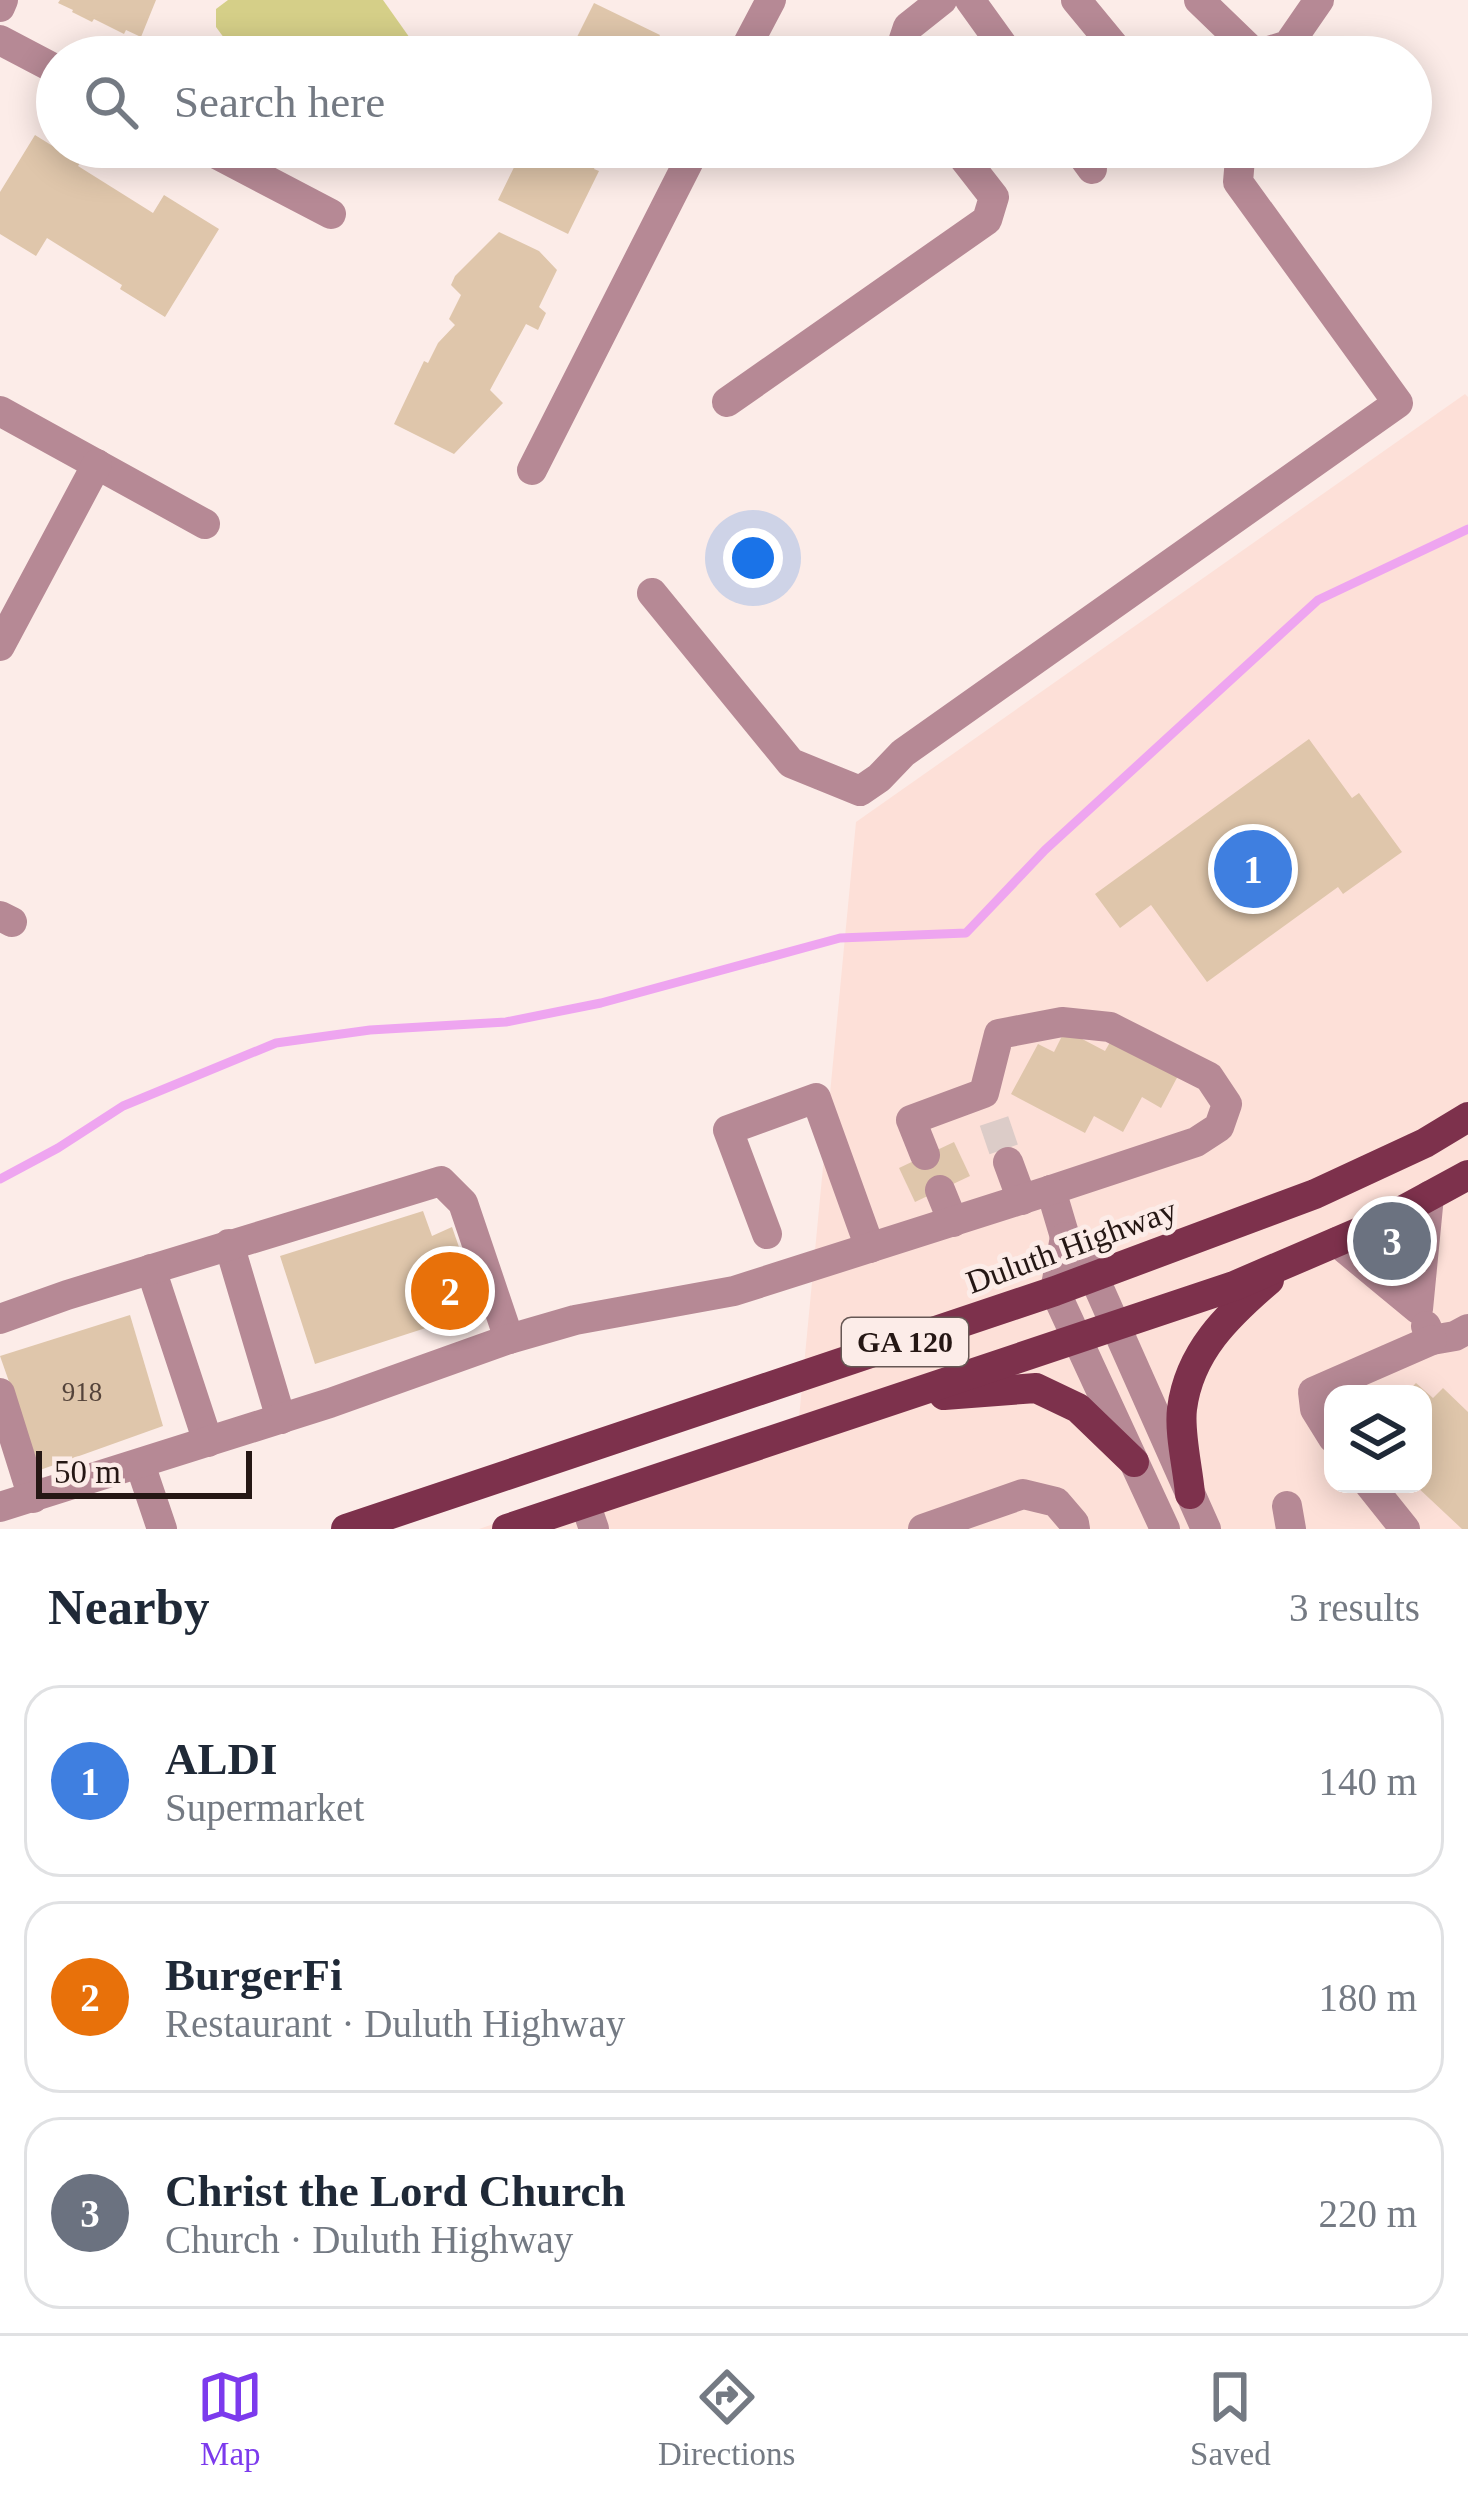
<!DOCTYPE html>
<meta charset="utf-8">
<style>
:root{--surface:#fff;--page:#f2f2f3;--text:#1f2937;--muted:#747a83;--line:#e0e1e3;--accent:#7c3aed}
body{margin:0;font-family:"Times New Roman",serif;background:var(--page);color:var(--text)}
.controls{position:absolute;right:36px;bottom:36px;display:grid;overflow:hidden;border-radius:24px;box-shadow:0 6px 30px #0003}
.controls button{width:108px;height:108px;display:grid;place-items:center;padding:0;border:0;border-bottom:3px solid var(--line);background:var(--surface);color:var(--text);font:60px sans-serif}
.scale{position:absolute;left:36px;bottom:30px;width:216px;box-sizing:border-box;padding-left:12px;border:6px solid #251714;border-top:0;font-size:33px;line-height:42px;white-space:nowrap;color:#251714;-webkit-text-stroke:9px #fcece8;paint-order:stroke}
.you{position:absolute;left:753px;top:558px;width:42px;height:42px;margin:-30px;border:9px solid #fff;border-radius:50%;background:#1a73e8;box-shadow:0 0 0 18px #1a73e833}
.badge{display:grid;place-items:center;width:78px;height:78px;border-radius:50%;background:var(--accent);color:#fff;font-size:39px;font-weight:700}
.pin{position:absolute;translate:-50% -50%;border:6px solid #fff;box-shadow:0 3px 12px #0006}
.list{margin:0;padding:0;list-style:none}
h2{display:flex;justify-content:space-between;align-items:center;height:156px;margin:0;padding:0 48px;font-size:51px}
h2 small{font-size:39px;font-weight:400;color:var(--muted)}
.list li{display:grid;grid-template-columns:78px 1fr auto;gap:36px;align-items:center;box-sizing:border-box;height:192px;margin:0 24px 24px;padding:0 24px;border:3px solid var(--line);border-radius:36px}
.list b{display:block;font-size:45px;white-space:nowrap}
.list p{margin:0;font-size:39px;white-space:nowrap;color:var(--muted)}
.list em{font-size:39px;font-style:normal;color:var(--muted)}
.icon{flex:none;width:66px;height:66px;fill:none;stroke:currentColor;stroke-width:2;stroke-linecap:round;stroke-linejoin:round}
.map{position:relative;flex:none;width:1468px;height:1529px;overflow:hidden}
.search{position:absolute;background:var(--surface);box-shadow:0 6px 30px #0003;left:36px;right:36px;top:36px;height:132px;display:flex;align-items:center;gap:30px;box-sizing:border-box;padding:0 42px;border-radius:66px;color:var(--muted);font-size:45px}
.sheet{height:804px;background:var(--surface)}
nav{display:flex;justify-content:space-around;align-items:center;box-sizing:border-box;height:168px;border-top:3px solid var(--line);background:var(--surface);font-size:33px;color:var(--muted)}
nav a{display:grid;justify-items:center;gap:6px}
nav .on{color:var(--accent)}
.map>svg:first-child{display:block}
.built{fill:#fde0d8;fill-rule:evenodd}
.green{fill:#d5cf88}
.lines{fill:none;stroke-linecap:round;stroke-linejoin:round}
.stream{stroke:#eea5f0;stroke-width:9}
.building{fill:#dfc6ab}
.minor-tunnel{stroke:#dcccc8;stroke-width:30;stroke-dasharray:30 15;stroke-linecap:butt}
.minor{stroke:#b68995;stroke-width:30}
.major{stroke:#7d314c;stroke-width:30}
.labels{text-anchor:middle;stroke-width:10;stroke-linejoin:round;paint-order:stroke}
.number-label{font-size:27px;fill:#54433a}
.shield{fill:#fcece8;stroke:#665754;stroke-width:3}
.shield-label{font-size:30px;font-weight:bold;fill:#251714}
.street-label{font-size:33px;fill:#251714;stroke:#fcece8}
</style>
<div class="map">
<svg width="1468" height="1529" viewBox="0 0 1468 1529">
<rect width="100%" height="100%" fill="#fcece8"/>
<path class="built" d="M1465,394L1468,397V1529H479L799,1418L856,822ZM1333,1394H1423V1484H1333Z"/>
<path class="green" d="M228,0H383L412,41L410,57H238L216,27V9Z"/>
<g class="lines">
<path class="stream" d="M0,1179L58,1148L123,1106L276,1043L370,1030L506,1022L601,1003L840,938L966,933L1045,850L1318,600L1468,529"/>
</g>
<g class="building">
<path d="M60,0H156L141,37L126,30L124,34L94,19L92,22L72,12L73,10L58,3Z"/>
<path d="M594,3L660,35L649,57H567Z"/>
<path d="M35,135L80,163L78,166L153,213L164,195L219,229L165,317L120,289L122,285L47,238L36,256L0,234V192Z"/>
<path d="M524,147H605L594,169L599,171L568,234L498,200Z"/>
<path d="M499,232L539,251L557,270L539,307L546,313L538,330L526,324L490,390L503,403L454,454L394,424L424,361L428,363L438,343L455,325L449,319L461,295L451,285L455,276Z"/>
<path d="M1309,739L1352,798L1359,793L1402,852L1343,894L1338,887L1207,982L1151,905L1120,928L1095,894Z"/>
<path d="M1065,1030L1105,1051L1113,1037L1180,1072L1161,1108L1142,1097L1123,1132L1094,1116L1085,1133L1011,1094L1038,1044L1054,1052Z"/>
<path d="M954,1142L970,1176L915,1202L899,1168Z"/>
<path d="M423,1211L432,1236L452,1227L481,1310L315,1364L280,1256Z"/>
<path d="M130,1315L163,1426L40,1470L0,1356Z"/>
<path d="M1416,1383L1433,1398L1443,1388L1468,1412V1529H1462L1414,1484H1423V1394H1405Z"/>
</g>
<g class="lines">
<path class="minor-tunnel" d="M994,1121L1008,1162"/>
<g class="minor">
<path d="M970,0L1011,57"/>
<path d="M1076,0L1123,57"/>
<path d="M1199,0L1256,55L1288,45L1319,0"/>
<path d="M0,7L3,0"/>
<path d="M0,40L57,70"/>
<path d="M741,57L771,0"/>
<path d="M898,57L908,27L942,0"/>
<path d="M203,147L331,214"/>
<path d="M1076,147L1092,169"/>
<path d="M727,402L987,220L994,197L955,147"/>
<path d="M0,411L205,524"/>
<path d="M532,470L696,147"/>
<path d="M652,593L791,763L860,791L879,778L903,753L1398,403L1238,182L1241,147"/>
<path d="M0,646L97,464"/>
<path d="M0,916L12,922"/>
<path d="M1008,1162L1022,1200"/>
<path d="M940,1190L953,1222"/>
<path d="M1051,1190L1065,1237L1093,1275L1206,1529"/>
<path d="M767,1234L728,1130L816,1098L870,1248"/>
<path d="M1065,1237L1055,1291L1165,1529"/>
<path d="M1337,1242L1418,1309L1429,1196"/>
<path d="M229,1244L281,1419"/>
<path d="M151,1269L208,1442"/>
<path d="M0,1319L67,1295L441,1181L463,1203L509,1339"/>
<path d="M1426,1326L1432,1340L1455,1336L1468,1329"/>
<path d="M0,1393L33,1498"/>
<path d="M1333,1438L1315,1409L1313,1392L1432,1340"/>
<path d="M140,1464L162,1529"/>
<path d="M1369,1484L1405,1529"/>
<path d="M585,1503L594,1529"/>
<path d="M1287,1506L1291,1529"/>
<path d="M0,1507L330,1403L509,1339L575,1320L734,1291L1051,1190L1196,1142L1219,1127L1227,1104L1209,1077L1110,1027L1062,1022L999,1034L984,1093L911,1120L925,1155"/>
<path d="M923,1529L1023,1494L1056,1502L1074,1523L1075,1529"/>
</g>
<g class="major">
<path d="M944,1395L1036,1388L1078,1408L1134,1462"/>
<path d="M1190,1494C1188,1469 1179,1433 1182,1409C1189,1352 1228,1315 1269,1280"/>
<path d="M346,1529L1055,1291L1315,1194L1425,1143L1468,1117"/>
<path d="M507,1529L1234,1286L1376,1225L1468,1175"/>
</g>
</g>
<g class="labels">
<g class="number-label">
<text x="82" y="1401">918</text>
</g>
<rect class="shield" x="842" y="1318" width="126" height="48" rx="9"/>
<g class="shield-label">
<text x="905" y="1352">GA 120</text>
</g>
<g class="street-label">
<text transform="translate(1071 1245) rotate(-20)" y="12">Duluth Highway</text>
</g>
</g>
</svg>
<div class="controls">
<button><svg class="icon" aria-label="layers" viewBox="0 0 24 24"><path d="M12 4l9 5-9 5-9-5zM3 14l9 5 9-5"/></svg></button>
</div>
<div class="scale">50 m</div>
<div class="you"></div>
<div class="pin badge" style="left:1253px;top:869px;background:#3f7fe0">1</div>
<div class="pin badge" style="left:450px;top:1291px;background:#e8710a">2</div>
<div class="pin badge" style="left:1392px;top:1241px;background:#6b7280">3</div>
<div class="search"><svg class="icon" aria-label="search" viewBox="0 0 24 24"><circle cx="10" cy="10" r="6"/><path d="M15 15l6 6"/></svg>Search here</div>
</div>
<section class="sheet">
<h2>Nearby<small>3 results</small></h2>
<ul class="list">
<li><span class="badge" style="background:#3f7fe0">1</span><div><b>ALDI</b><p>Supermarket</p></div><em>140 m</em></li>
<li><span class="badge" style="background:#e8710a">2</span><div><b>BurgerFi</b><p>Restaurant · Duluth Highway</p></div><em>180 m</em></li>
<li><span class="badge" style="background:#6b7280">3</span><div><b>Christ the Lord Church</b><p>Church · Duluth Highway</p></div><em>220 m</em></li>
</ul>
</section>
<nav>
<a class="on"><svg class="icon" aria-label="map" viewBox="0 0 24 24"><path d="M3 6l6-2 6 2 6-2v14l-6 2-6-2-6 2zM9 4v14M15 6v14"/></svg>Map</a>
<a><svg class="icon" aria-label="directions" viewBox="0 0 24 24"><path d="M12 3l9 9-9 9-9-9zM9 14v-3h6M13 9l2 2-2 2"/></svg>Directions</a>
<a><svg class="icon" aria-label="saved" viewBox="0 0 24 24"><path d="M7 4h10v16l-5-4-5 4z"/></svg>Saved</a>
</nav>
